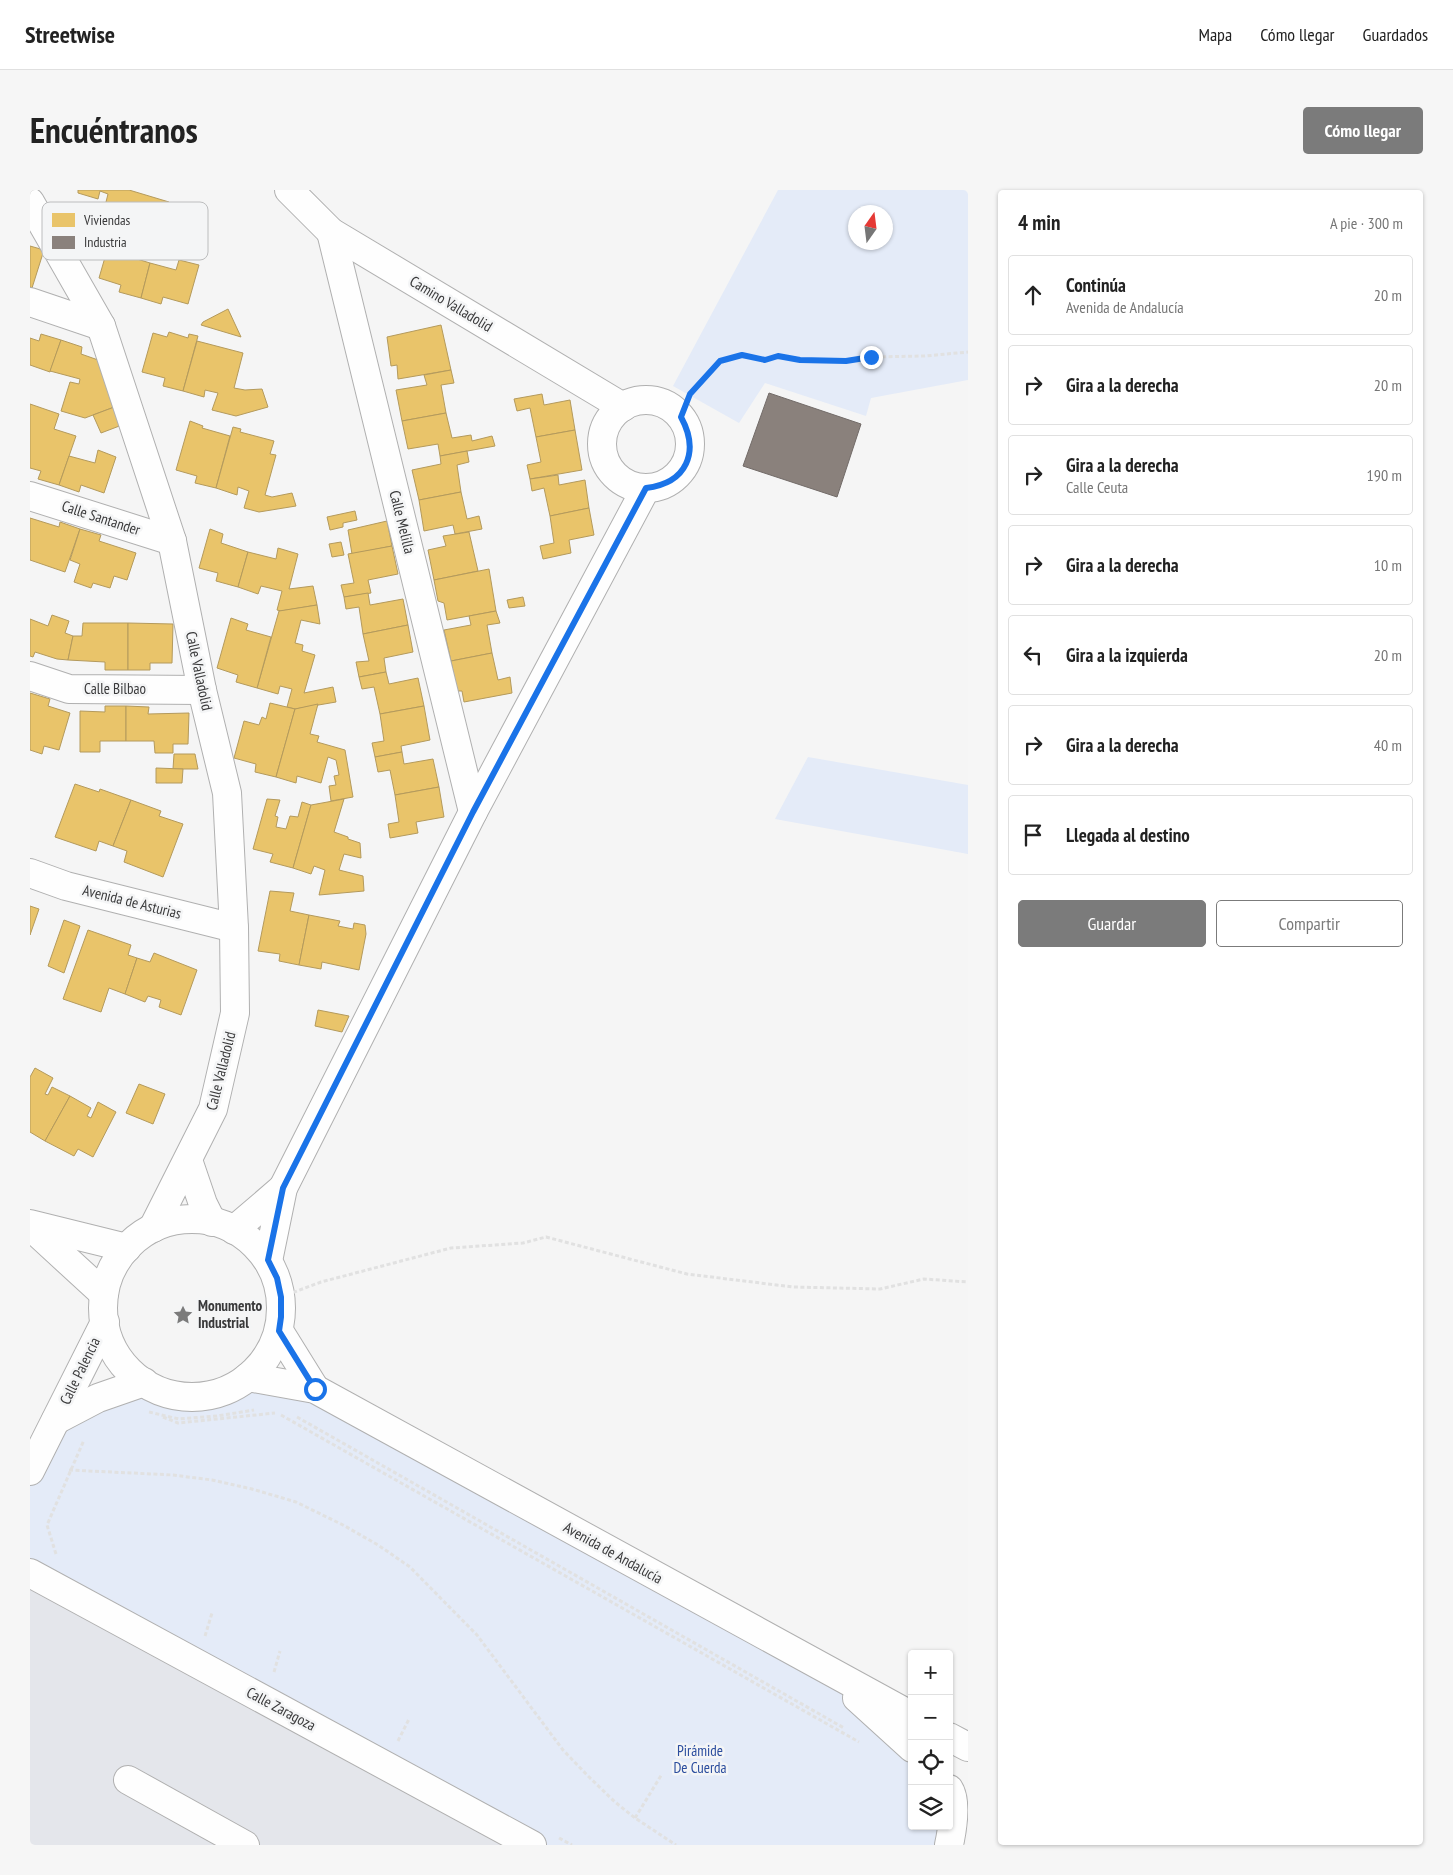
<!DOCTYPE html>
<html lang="es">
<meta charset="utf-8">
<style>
:root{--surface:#fff;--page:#f6f6f6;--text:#222;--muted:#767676;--line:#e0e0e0;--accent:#7b7b7b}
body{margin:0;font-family:"PT Sans Narrow",sans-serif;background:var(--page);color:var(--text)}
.controls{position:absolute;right:15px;bottom:15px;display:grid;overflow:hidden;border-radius:5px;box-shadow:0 1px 4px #0004}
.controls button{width:45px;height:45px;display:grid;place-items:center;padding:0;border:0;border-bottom:1px solid var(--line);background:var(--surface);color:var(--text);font:25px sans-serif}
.compass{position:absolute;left:818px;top:15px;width:45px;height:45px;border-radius:50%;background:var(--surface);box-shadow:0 1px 4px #0004;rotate:14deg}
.stop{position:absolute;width:15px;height:15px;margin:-11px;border:4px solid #1a73e8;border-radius:50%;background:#fff}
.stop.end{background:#1a73e8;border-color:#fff;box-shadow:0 1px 5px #0008}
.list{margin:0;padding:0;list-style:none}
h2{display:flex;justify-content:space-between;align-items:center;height:65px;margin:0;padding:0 20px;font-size:21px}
h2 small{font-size:16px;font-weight:400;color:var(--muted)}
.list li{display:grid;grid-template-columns:32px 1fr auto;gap:15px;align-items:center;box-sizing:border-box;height:80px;margin:0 10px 10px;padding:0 10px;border:1px solid var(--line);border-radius:5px}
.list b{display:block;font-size:19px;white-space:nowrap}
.list p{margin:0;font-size:16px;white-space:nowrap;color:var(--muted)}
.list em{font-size:16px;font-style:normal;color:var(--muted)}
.actions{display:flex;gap:10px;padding:15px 20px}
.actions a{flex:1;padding:11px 0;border:1px solid var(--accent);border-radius:5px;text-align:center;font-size:18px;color:var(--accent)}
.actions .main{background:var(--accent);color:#fff}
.icon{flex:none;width:28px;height:28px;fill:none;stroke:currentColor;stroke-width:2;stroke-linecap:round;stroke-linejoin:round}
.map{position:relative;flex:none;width:938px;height:1655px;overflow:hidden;border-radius:5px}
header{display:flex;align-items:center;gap:30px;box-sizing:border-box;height:70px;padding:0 25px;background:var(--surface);border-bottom:1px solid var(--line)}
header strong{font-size:24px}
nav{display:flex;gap:28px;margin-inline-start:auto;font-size:18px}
.intro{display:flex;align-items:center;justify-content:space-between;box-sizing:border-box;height:120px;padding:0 30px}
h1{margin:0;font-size:35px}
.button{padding:12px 22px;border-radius:5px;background:var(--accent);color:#fff;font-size:18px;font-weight:700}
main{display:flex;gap:30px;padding:0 30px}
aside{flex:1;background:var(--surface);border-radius:5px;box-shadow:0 1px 4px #0004}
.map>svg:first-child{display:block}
.built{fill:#e4e6eb}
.green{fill:#e4ebf8;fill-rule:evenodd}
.homes{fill:#e9c46a;stroke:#b49a5c}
.industry{fill:#8a817c;stroke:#726b68}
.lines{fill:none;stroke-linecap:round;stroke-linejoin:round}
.minor-casing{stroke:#b0b0b0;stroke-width:30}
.path{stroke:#e1e1e1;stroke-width:3;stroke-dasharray:4 2.5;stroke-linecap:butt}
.minor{stroke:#fefefe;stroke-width:28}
.route{stroke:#1a73e8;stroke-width:6}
.labels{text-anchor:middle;stroke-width:5;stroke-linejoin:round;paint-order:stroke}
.street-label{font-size:15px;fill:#39393a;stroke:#f4f5f6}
.poi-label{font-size:15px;font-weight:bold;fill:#39393a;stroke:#f4f5f6;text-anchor:start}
.park-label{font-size:15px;fill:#2b4d9e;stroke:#f4f5f6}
.key{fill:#f4f5f6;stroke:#bcbdbe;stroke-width:1}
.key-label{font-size:14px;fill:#39393a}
</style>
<header>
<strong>Streetwise</strong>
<nav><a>Mapa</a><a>Cómo llegar</a><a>Guardados</a></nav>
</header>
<div class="intro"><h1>Encuéntranos</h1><a class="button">Cómo llegar</a></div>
<main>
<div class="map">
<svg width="938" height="1655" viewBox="0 0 938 1655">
<rect width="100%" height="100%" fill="#f5f5f5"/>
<path class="built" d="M0,1383L502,1655H0Z"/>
<g class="green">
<path d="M748,0H938V190L841,208L836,226L735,193L709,233L643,196ZM856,22V52H826V22Z"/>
<path d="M778,567L938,595V664L745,629Z"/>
<path d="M214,1191L285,1199L795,1479L882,1558V1636H919V1655H502L0,1383V1281L26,1230L123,1198L141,1205L160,1207L179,1206L197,1200Z"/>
</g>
<g class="homes">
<path d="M48,0H99L139,12L147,26L130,36L74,20L78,4L70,1L68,9L48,3Z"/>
<path d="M80,50L97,54L94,65L120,73L111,108L89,102L91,95L69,88Z"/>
<path d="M0,56L14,60L2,98L0,97Z"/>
<path d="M149,70L169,75L158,114L133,107L131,114L111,108L120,73L146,80Z"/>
<path d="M198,119L211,147L171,135L173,132Z"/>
<path d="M411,135L421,180L368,189L367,175L361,176L357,147Z"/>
<path d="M139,142L158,148L159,144L168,146L153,201L133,196L135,188L112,182L123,143L137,147Z"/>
<path d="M11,144L31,150L20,182L0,175V148L9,151Z"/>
<path d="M31,150L52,157L51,164L71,171L87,216L55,228L31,221L40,192L49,194L50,189L20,181Z"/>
<path d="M167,151L213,163L204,198L215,200L232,199L238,217L206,226L182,220L188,203L175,200L174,207L153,201Z"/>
<path d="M421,180L424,193L411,195L416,223L372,231L366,200L397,195L394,185Z"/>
<path d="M512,204L514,215L540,210L545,240L506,247L500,218L487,221L484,209Z"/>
<path d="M0,214L29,224L24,239L46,246L29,295L8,289L11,281L0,278Z"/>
<path d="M87,216L92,235L71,243L63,225Z"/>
<path d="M416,223L422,248L441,245L442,251L462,246L465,256L410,266L408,254L378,259L372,231Z"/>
<path d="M160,231L173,236L172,238L200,246L186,298L165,293L167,286L146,280Z"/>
<path d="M203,237L211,239L210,242L244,251L240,264L246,265L235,305L242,307L262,303L266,316L229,322L214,318L219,301L208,297L207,305L186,298Z"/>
<path d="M545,240L552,280L500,289L497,275L511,272L506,247Z"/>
<path d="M68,260L86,267L74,303L51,295L49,302L29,295L39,266L65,273Z"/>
<path d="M437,261L439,272L427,275L431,302L389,310L382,280L411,274L410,266Z"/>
<path d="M528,285L529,295L555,290L559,318L520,326L514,298L502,301L500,289Z"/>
<path d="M431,302L437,329L449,326L452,339L425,344L423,335L394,341L389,310Z"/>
<path d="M559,318L564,345L539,350L541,363L513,369L510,356L524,353L520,326Z"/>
<path d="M325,321L327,330L313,333V337L300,340L297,327Z"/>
<path d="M0,328L29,337L30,332L50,339L35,382L0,370Z"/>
<path d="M357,331L362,356L322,364L318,340Z"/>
<path d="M50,339L71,345L69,351L106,363L97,390L84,386L80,398L63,393L61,398L44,392L50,374L40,370Z"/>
<path d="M180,339L193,344L191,353L218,362L208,397L186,391L188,383L169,378Z"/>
<path d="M439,342L448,381L404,390L398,360L416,356L413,346Z"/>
<path d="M311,352L314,365L302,367L299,354Z"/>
<path d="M362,356L368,384L338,390L341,403L314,407L311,395L324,393L318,364Z"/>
<path d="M248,358L268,364L259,399L283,396L287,415L251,421L247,420L252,401L231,396L228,404L208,397L218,362L246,369Z"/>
<path d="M459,379L466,421L417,430L414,413L408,411L404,390Z"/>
<path d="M338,403L340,415L373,409L378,435L333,444L329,417L316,419L314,407Z"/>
<path d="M493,407L495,416L479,418L477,410Z"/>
<path d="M287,415L290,434L271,430L265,453L273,455L272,461L285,465L274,503L303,497L306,512L265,519L257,517L262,499L250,496L248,504L227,498L249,421Z"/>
<path d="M466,421L470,433L457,435L462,463L421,471L414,440L441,435L439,426Z"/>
<path d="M22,425L39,431L35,443L43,446L38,470L27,469L5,462L3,467L0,466V429L18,436Z"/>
<path d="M201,428L218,434L216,440L241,447L227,498L206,492L208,485L187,478Z"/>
<path d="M53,433H98V480H75V472L38,470L43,446H52Z"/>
<path d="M98,433L143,434L142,473H120V480H98Z"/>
<path d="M378,435L383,462L354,468L356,482L329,487L326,472L339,471L333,444Z"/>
<path d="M462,463L468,490L480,487L482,503L434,512L432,501H427L421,471Z"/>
<path d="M356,482L359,494L388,488L394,516L350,524L344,497L332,499L329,487Z"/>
<path d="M0,503L20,509L18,516L40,523L29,560L14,556L12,564L0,560Z"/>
<path d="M240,513L265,519L246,587L225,582L226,574L204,568L214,531L229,535L232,527L236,529Z"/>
<path d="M288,514L280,544L289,546L287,552L315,560L323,607L301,611L299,596L306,595L304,586L309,585L306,570L298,567L291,593L267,586L266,593L246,587L265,519Z"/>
<path d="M75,516H96V551H70V562H50V521L75,522Z"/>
<path d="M96,516L119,517L118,524L159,523L158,554H143V563H125L124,551H96Z"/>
<path d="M394,516L400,550L371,556L372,562L345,567L342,553L354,551L350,524Z"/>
<path d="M372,562L374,574L403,569L409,597L365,605L360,580L348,582L345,567Z"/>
<path d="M144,564H165L168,579H143Z"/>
<path d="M126,578L153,579L152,593H126Z"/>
<path d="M45,594L69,602L70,599L101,610L83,656L69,651L66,661L25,647Z"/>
<path d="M409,597L414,627L386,632L388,643L360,648L358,634L369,632L365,605Z"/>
<path d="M237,609L250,610L245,626L248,627L246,637L256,639L260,626L268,627L272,612L281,615L263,678L240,672L243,664L223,659Z"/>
<path d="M314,609L304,642L318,647V649L330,653L331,668L314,664L309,680L333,686L334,701L289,705L295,680L284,676L281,684L263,678L281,615Z"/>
<path d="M101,610L131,621L129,626L153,634L133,687L94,672L97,661L83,656Z"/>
<path d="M240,701L264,703L260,721L279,725L269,775L249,771L250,764L228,761Z"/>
<path d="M0,716L9,719L0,745Z"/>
<path d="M279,725L310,731L308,736L323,739L324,733L335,735L336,744L329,780L292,772L291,779L269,775Z"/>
<path d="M34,730L50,736L34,783L18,776Z"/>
<path d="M58,740L101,755L98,765L107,768L95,804L79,798L71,822L33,809Z"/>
<path d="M124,763L167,780L151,825L129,817L131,810L118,806L115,812L95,804L107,768L120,772Z"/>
<path d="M288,820L319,826L312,842L285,836Z"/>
<path d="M5,878L23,888L15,904L18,905L22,897L40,906L15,951L0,942V887Z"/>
<path d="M109,894L135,904L123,934L96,923Z"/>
<path d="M40,906L61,918L57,926L61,928L68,912L86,922L63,967L48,959L44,966L15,951Z"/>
</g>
<path class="industry" d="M739,203L831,234L807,307L713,276Z"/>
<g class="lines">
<defs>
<g id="minor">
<path d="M259,0L301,42L593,217"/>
<path d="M0,12L71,136L142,351L172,500L197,603L204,738L205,823L183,919L123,1038"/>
<path d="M301,42L443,622"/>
<path d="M0,112L71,136"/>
<circle cx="616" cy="254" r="44"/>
<path d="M0,306L142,351"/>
<path d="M0,486L39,499L172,500"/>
<path d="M0,683L36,696L204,738"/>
<path d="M158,970L173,1014L182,1032"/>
<circle cx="162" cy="1118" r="89"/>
<path d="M0,1034L97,1058"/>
<path d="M0,1036L74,1104"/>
<path d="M204,1040L253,998"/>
<path d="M238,1071L253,998L443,622L616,298"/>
<path d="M249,1141L285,1199"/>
<path d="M218,1187L285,1199L882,1526"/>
<path d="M26,1230L68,1208L114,1192"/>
<path d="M0,1281L75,1132"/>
<path d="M0,1383L502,1655"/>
<path d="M827,1508L882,1558"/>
<path d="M919,1547L938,1557"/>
<path d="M98,1590L215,1655"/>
<path d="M919,1655C922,1641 927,1611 919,1599"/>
</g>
</defs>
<use href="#minor" class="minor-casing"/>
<g class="path">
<path d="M651,227L660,204L690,171L712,165L735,170L748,166L770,170L816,171L841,167L895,166L938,162"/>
<path d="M251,1107L291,1092L421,1058L493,1053L516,1047L657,1084L763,1097L850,1099L894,1089L938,1092"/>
<path d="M119,1222L149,1229L187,1226L224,1220"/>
<path d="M251,1225L829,1552"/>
<path d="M133,1227L148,1233L245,1223"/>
<path d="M267,1227L814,1538"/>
<path d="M39,1280L143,1285L182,1290L222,1299L266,1312L313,1335L348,1355L380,1377L447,1445L533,1560L557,1585L585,1612L605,1628L646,1655"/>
<path d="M26,1364L17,1335L54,1250"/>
<path d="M175,1446L182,1423"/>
<path d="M244,1482L250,1461"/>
<path d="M368,1551L379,1529"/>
<path d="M605,1628L632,1584"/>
<path d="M529,1648L542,1655"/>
</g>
<use href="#minor" class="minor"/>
</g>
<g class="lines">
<path class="route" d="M285,1199L249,1141L251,1127V1107L247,1088L238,1070L253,998L443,622L616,298C657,293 670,262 651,227L660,204L690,171L712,165L735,170L748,166L770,170L816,171L841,167"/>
</g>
<defs>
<symbol id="sight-bare" viewBox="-9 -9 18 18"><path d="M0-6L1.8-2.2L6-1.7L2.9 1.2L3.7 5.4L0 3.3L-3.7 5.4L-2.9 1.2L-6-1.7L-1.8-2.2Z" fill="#7b7b7b" stroke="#f4f5f6" stroke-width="2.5" paint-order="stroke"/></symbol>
</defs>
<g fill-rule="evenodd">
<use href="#sight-bare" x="139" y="1111" width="28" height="28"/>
</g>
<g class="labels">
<g class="street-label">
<text transform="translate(421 114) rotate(31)" y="5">Camino Valladolid</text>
<text transform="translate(71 328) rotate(18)" y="5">Calle Santander</text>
<text transform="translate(372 332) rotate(76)" y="5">Calle Melilla</text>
<text transform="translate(169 481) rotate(78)" y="5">Calle Valladolid</text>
<text x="85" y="504">Calle Bilbao</text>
<text transform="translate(102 712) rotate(14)" y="5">Avenida de Asturias</text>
<text transform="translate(191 881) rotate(-76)" y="5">Calle Valladolid</text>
<text transform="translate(50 1181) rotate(-64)" y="5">Calle Palencia</text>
<text transform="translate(583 1363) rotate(29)" y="5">Avenida de Andalucía</text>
<text transform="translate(251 1519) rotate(28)" y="5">Calle Zaragoza</text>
</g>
<g class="poi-label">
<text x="168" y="1121">Monumento<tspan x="168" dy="17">Industrial</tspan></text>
</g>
<g class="park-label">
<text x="670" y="1566">Pirámide<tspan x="670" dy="17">De Cuerda</tspan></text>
</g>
</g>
<rect x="12" y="12" width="166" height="58" rx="8" class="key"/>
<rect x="22" y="23" width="23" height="14" fill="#e9c46a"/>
<rect x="22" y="46" width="23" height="13" fill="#8a817c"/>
<g class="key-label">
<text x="54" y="35">Viviendas</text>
<text x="54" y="57">Industria</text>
</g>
</svg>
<div class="controls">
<button>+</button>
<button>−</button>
<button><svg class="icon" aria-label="locate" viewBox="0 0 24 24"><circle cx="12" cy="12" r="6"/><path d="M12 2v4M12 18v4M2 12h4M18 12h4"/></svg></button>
<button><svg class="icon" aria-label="layers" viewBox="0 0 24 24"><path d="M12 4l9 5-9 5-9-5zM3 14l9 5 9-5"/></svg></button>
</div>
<svg class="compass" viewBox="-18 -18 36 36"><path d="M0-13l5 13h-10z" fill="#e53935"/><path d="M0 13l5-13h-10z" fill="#767676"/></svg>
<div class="stop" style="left:285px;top:1199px"></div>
<div class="stop end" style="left:841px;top:167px"></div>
</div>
<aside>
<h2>4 min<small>A pie · 300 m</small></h2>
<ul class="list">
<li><svg class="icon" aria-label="ahead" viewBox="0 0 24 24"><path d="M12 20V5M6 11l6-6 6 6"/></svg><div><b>Continúa</b><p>Avenida de Andalucía</p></div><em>20 m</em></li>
<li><svg class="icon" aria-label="right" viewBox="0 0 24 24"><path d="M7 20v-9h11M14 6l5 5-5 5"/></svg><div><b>Gira a la derecha</b></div><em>20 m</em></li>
<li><svg class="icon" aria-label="right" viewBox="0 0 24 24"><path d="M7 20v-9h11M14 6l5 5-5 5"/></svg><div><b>Gira a la derecha</b><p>Calle Ceuta</p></div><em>190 m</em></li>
<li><svg class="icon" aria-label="right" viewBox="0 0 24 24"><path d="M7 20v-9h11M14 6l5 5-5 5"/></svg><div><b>Gira a la derecha</b></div><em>10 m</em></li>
<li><svg class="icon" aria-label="left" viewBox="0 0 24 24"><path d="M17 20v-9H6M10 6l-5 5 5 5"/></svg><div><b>Gira a la izquierda</b></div><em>20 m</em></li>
<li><svg class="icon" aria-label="right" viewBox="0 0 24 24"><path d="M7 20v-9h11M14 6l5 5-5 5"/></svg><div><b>Gira a la derecha</b></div><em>40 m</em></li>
<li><svg class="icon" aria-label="arrive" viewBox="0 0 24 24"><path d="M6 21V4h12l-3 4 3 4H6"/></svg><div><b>Llegada al destino</b></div></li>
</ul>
<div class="actions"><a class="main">Guardar</a><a>Compartir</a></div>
</aside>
</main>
